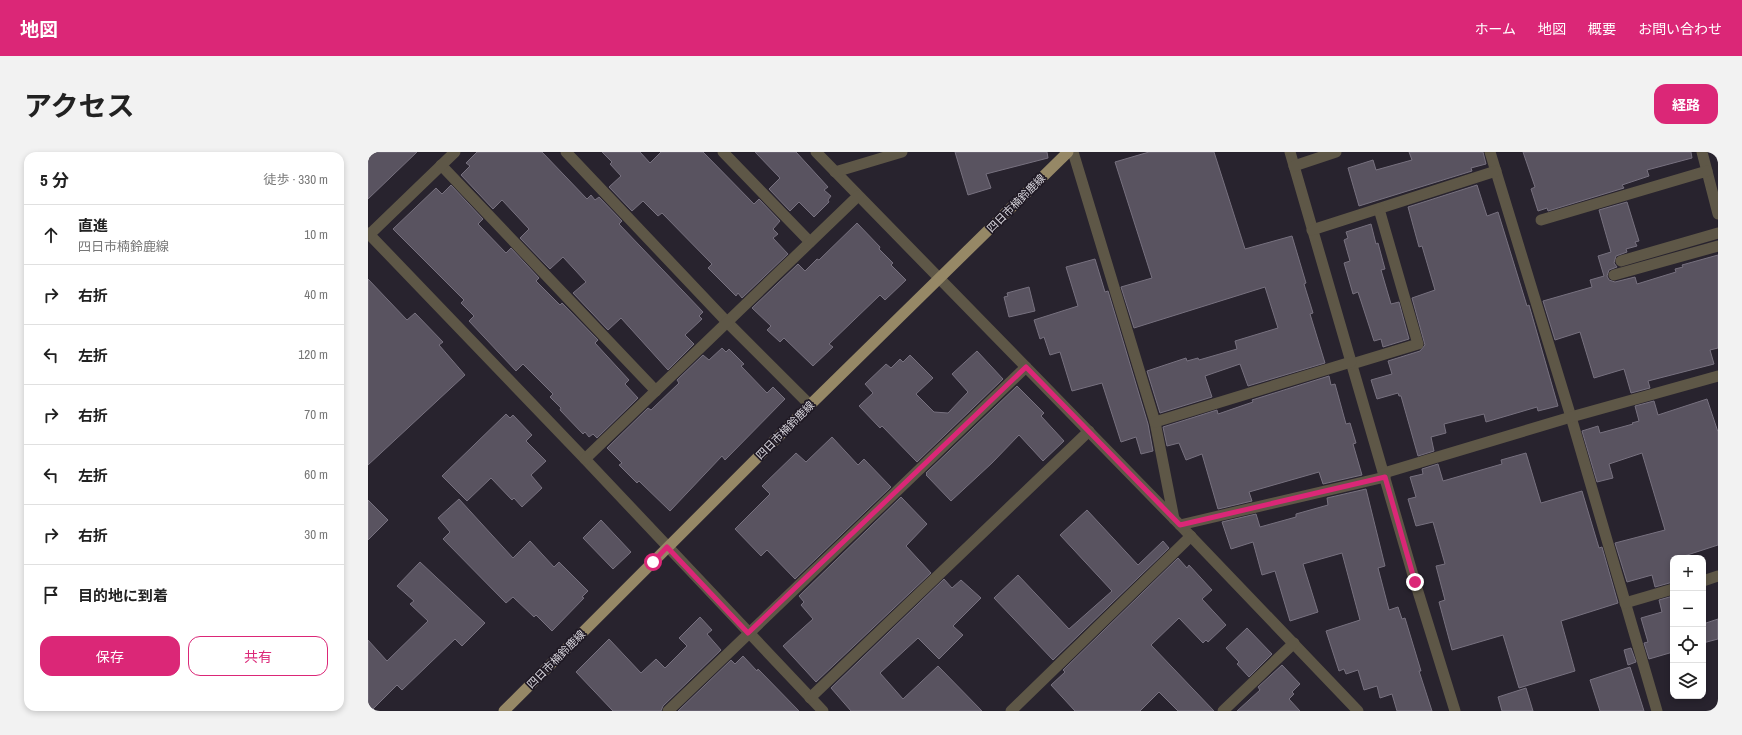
<!DOCTYPE html>
<html lang="ja">
<meta charset="utf-8">
<style>
:root{--surface:#fff;--page:#f2f2f2;--text:#222;--muted:#767676;--line:#e0e0e0;--accent:#db2777}
body{margin:0;font-family:"Archivo Narrow","Noto Sans JP",sans-serif;background:var(--page);color:var(--text)}
.controls{position:absolute;right:12px;bottom:12px;display:grid;overflow:hidden;border-radius:8px;box-shadow:0 2px 6px #0003}
.controls button{width:36px;height:36px;display:grid;place-items:center;padding:0;border:0;border-bottom:1px solid var(--line);background:var(--surface);color:var(--text);font:20px sans-serif}
.stop{position:absolute;width:12px;height:12px;margin:-9px;border:3px solid #db2777;border-radius:50%;background:#fff}
.stop.end{background:#db2777;border-color:#fff;box-shadow:0 1px 4px #0008}
.list{margin:0;padding:0;list-style:none}
h2{display:flex;justify-content:space-between;align-items:center;height:52px;margin:0;padding:0 16px;font-size:17px}
h2 small{font-size:13px;font-weight:400;color:var(--muted)}
.list li{display:grid;grid-template-columns:26px 1fr auto;gap:12px;align-items:center;box-sizing:border-box;height:60px;padding:0 16px;border-top:1px solid var(--line)}
.list b{display:block;font-size:15px;white-space:nowrap}
.list p{margin:0;font-size:13px;white-space:nowrap;color:var(--muted)}
.list em{font-size:13px;font-style:normal;color:var(--muted)}
.actions{display:flex;gap:8px;padding:12px 16px}
.actions a{flex:1;padding:9px 0;border:1px solid var(--accent);border-radius:12px;text-align:center;font-size:14px;color:var(--accent)}
.actions .main{background:var(--accent);color:#fff}
.icon{flex:none;width:22px;height:22px;fill:none;stroke:currentColor;stroke-width:2;stroke-linecap:round;stroke-linejoin:round}
.map{position:relative;flex:none;width:1350px;height:559px;overflow:hidden;border-radius:12px}
header{display:flex;align-items:center;gap:24px;box-sizing:border-box;height:56px;padding:0 20px;background:var(--accent);color:#fff}
header strong{font-size:19px}
nav{display:flex;gap:22px;margin-inline-start:auto;font-size:14px}
.intro{display:flex;align-items:center;justify-content:space-between;box-sizing:border-box;height:96px;padding:0 24px}
h1{margin:0;font-size:28px}
.button{padding:10px 18px;border-radius:12px;background:var(--accent);color:#fff;font-size:14px;font-weight:700}
main{display:flex;gap:24px;padding:0 24px}
aside{flex:1;background:var(--surface);border-radius:12px;box-shadow:0 2px 6px #0003}
.map>svg:first-child{display:block}
.building{fill:#595360;stroke:#77717f}
.lines{fill:none;stroke-linecap:round;stroke-linejoin:round}
.service{stroke:#5e5747;stroke-width:11}
.minor{stroke:#5e5747;stroke-width:11}
.primary{stroke:#968866;stroke-width:11}
.route{stroke:#db2777;stroke-width:5}
.labels{text-anchor:middle;stroke-width:3.5;stroke-linejoin:round;paint-order:stroke}
.street-label{font-size:11px;fill:#dcd9e0;stroke:#1f1924}
</style>
<header>
<strong>地図</strong>
<nav><a>ホーム</a><a>地図</a><a>概要</a><a>お問い合わせ</a></nav>
</header>
<div class="intro"><h1>アクセス</h1><a class="button">経路</a></div>
<main>
<aside>
<h2>5 分<small>徒歩 · 330 m</small></h2>
<ul class="list">
<li><svg class="icon" aria-label="ahead" viewBox="0 0 24 24"><path d="M12 20V5M6 11l6-6 6 6"/></svg><div><b>直進</b><p>四日市楠鈴鹿線</p></div><em>10 m</em></li>
<li><svg class="icon" aria-label="right" viewBox="0 0 24 24"><path d="M7 20v-9h11M14 6l5 5-5 5"/></svg><div><b>右折</b></div><em>40 m</em></li>
<li><svg class="icon" aria-label="left" viewBox="0 0 24 24"><path d="M17 20v-9H6M10 6l-5 5 5 5"/></svg><div><b>左折</b></div><em>120 m</em></li>
<li><svg class="icon" aria-label="right" viewBox="0 0 24 24"><path d="M7 20v-9h11M14 6l5 5-5 5"/></svg><div><b>右折</b></div><em>70 m</em></li>
<li><svg class="icon" aria-label="left" viewBox="0 0 24 24"><path d="M17 20v-9H6M10 6l-5 5 5 5"/></svg><div><b>左折</b></div><em>60 m</em></li>
<li><svg class="icon" aria-label="right" viewBox="0 0 24 24"><path d="M7 20v-9h11M14 6l5 5-5 5"/></svg><div><b>右折</b></div><em>30 m</em></li>
<li><svg class="icon" aria-label="arrive" viewBox="0 0 24 24"><path d="M6 21V4h12l-3 4 3 4H6"/></svg><div><b>目的地に到着</b></div></li>
</ul>
<div class="actions"><a class="main">保存</a><a>共有</a></div>
</aside>
<div class="map">
<svg width="1350" height="559" viewBox="0 0 1350 559">
<rect width="100%" height="100%" fill="#28232e"/>
<g class="building">
<path d="M0,0H49L0,47Z"/>
<path d="M109,0H174L219,47L223,43L227,48L231,45L254,69L251,72L335,160L331,164L334,167L317,183L326,192L300,218L253,166L240,178L205,141L218,130L195,105L182,117L152,86L161,77L134,48L125,57L93,23L102,14L98,11Z"/>
<path d="M234,0H272L282,11L293,0H335L386,52L391,47L412,69L405,77L410,82L405,86L420,102L374,146L370,141L368,144L340,116L344,112L294,61L290,64L275,49L264,59L241,35L253,24L242,12L244,10Z"/>
<path d="M387,0H428L460,35L456,38L463,44L460,48L461,50L446,65L431,50L422,59L401,37L412,26Z"/>
<path d="M587,0H679L680,6L618,22L623,36L600,43Z"/>
<path d="M781,0H846L877,97L924,84L938,131L936,132L945,161L942,162L957,211L880,234L872,212L837,224L844,245L792,261L779,219L818,206L819,209L830,206L831,208L869,197L867,189L910,176L897,135L766,176L753,135L784,126L747,10Z"/>
<path d="M1041,0H1115L1118,12L1103,16L1104,19L991,54L980,16L1005,8L1008,18L1044,8Z"/>
<path d="M1155,0H1323L1324,6L1279,18L1281,24L1254,33L1256,36L1180,59L1179,56L1170,59L1163,37L1167,35Z"/>
<path d="M83,33L115,67L110,72L138,101L143,96L171,126L168,129L192,153L194,151L230,188L227,191L261,228L257,232L270,246L229,286L225,282L221,285L217,280L215,282L192,258L193,256L182,245L185,242L155,212L148,219L101,169L106,164L93,151L96,148L25,77L68,36L74,42Z"/>
<path d="M1109,33L1119,64L1130,60L1159,154L1161,153L1190,254L1170,259L1169,255L1118,270L1116,262L1076,272L1078,281L1063,285L1066,299L1050,304L1033,244H1031L1030,241L1009,247L1003,228L1024,222L1020,209L1052,199L1057,193L1044,146L1067,138L1054,94L1051,95L1040,55Z"/>
<path d="M1259,50L1271,89L1267,90L1269,94L1258,97L1259,100L1248,104L1246,111L1249,115L1241,118L1239,124L1241,128L1247,130L1267,125L1269,132L1308,120L1307,117L1315,115L1314,113L1350,103V196L1342,198L1346,212L1280,229L1282,236L1263,241L1256,217L1226,226L1212,180L1187,188L1175,149L1224,135L1222,128L1236,124L1230,104L1243,100L1231,58Z"/>
<path d="M489,71L512,95L511,97L525,111L523,113L538,128L517,148L512,143L461,192L465,195L445,214L416,186L412,190L399,178L403,174L384,156L430,112L437,119L449,107L451,108Z"/>
<path d="M1003,72L1008,92L1010,91L1017,117L1013,118L1023,152L1031,150L1041,187L1015,195L1013,187L1006,189L990,140L985,142L976,111L982,109L976,88L980,86L978,80Z"/>
<path d="M727,107L737,140L740,139L780,272L785,299L773,302L768,285L753,290L734,231L704,239L692,200L682,203L676,185L672,187L666,168L710,154L698,115Z"/>
<path d="M0,127L39,168L47,161L75,190L71,193L97,223L0,313Z"/>
<path d="M661,135L667,159L641,165L636,145L640,144L639,141Z"/>
<path d="M354,196L358,200L361,197L376,212L373,214L399,241L405,235L417,247L357,308L354,304L302,359L271,329L269,331L251,313L254,311L239,296L280,256L283,258L311,231L309,228L335,203L341,208Z"/>
<path d="M609,199L635,227L549,310L514,274L512,276L491,254L505,241L497,232L518,212L523,216L532,207L535,210L542,203L565,226L548,242L566,260L580,261L600,240L584,222Z"/>
<path d="M961,224L963,233L967,232L978,272L982,271L988,291L985,292L994,323L955,332L951,320L881,340L884,349L850,357L834,302L818,308L811,291L799,294L795,275L849,258L850,262L885,250L884,248Z"/>
<path d="M649,234L676,261L673,264L696,289L675,309L651,283L624,311L583,349L558,323L559,322L558,321Z"/>
<path d="M1339,247L1350,280V393L1310,406H1305V430L1287,435L1284,423L1259,430L1247,391L1297,378L1274,301L1241,312L1245,326L1229,330L1214,279L1230,274L1232,281L1265,272L1264,271L1271,269L1267,254L1286,249L1290,263Z"/>
<path d="M138,262L142,266L145,263L164,283L158,289L178,309L163,323L174,336L154,355L146,346L144,348L123,326L99,349L74,324Z"/>
<path d="M464,285L490,313L496,307L523,335L427,427L399,398L393,404L367,377L402,342L394,334L428,301L438,310Z"/>
<path d="M1158,301L1173,351L1214,339L1231,396L1234,395L1250,451L1193,469L1207,519L1151,536L1135,483L1084,498L1071,450L1077,448L1068,414L1077,412L1065,370L1048,374L1040,347L1048,345L1042,325L1055,322L1054,317L1070,312L1075,329L1134,312L1133,308Z"/>
<path d="M998,337L1017,414L1010,416L1021,458L1030,455L1034,467L1037,466L1053,519H1051L1064,559H1029L1024,542L1012,546L1009,534L996,538L990,518L978,522L976,517L971,519L958,479L992,468L974,401L935,412L950,460L922,469L907,419L894,423L885,390L863,397L854,370L888,362L892,375L928,365V362L960,353L959,346Z"/>
<path d="M533,345L559,372L538,394L563,421L448,530L415,494L445,467L433,453L436,450L431,444Z"/>
<path d="M91,347L145,406L162,389L186,415L191,410L220,439L214,445L216,446L184,479L168,463L166,465L145,445L138,451L75,387L82,380L70,366Z"/>
<path d="M0,348L20,368L0,388Z"/>
<path d="M719,358L770,413L795,389L801,396L685,508L626,446L650,423L701,477L744,439L692,383Z"/>
<path d="M233,368L263,400L245,417L215,386Z"/>
<path d="M810,406L819,416L821,413L844,438L834,447L858,473L840,490L838,488L835,491L811,466L783,493L846,559H810L791,540L772,559H707L683,533L697,520L695,518Z"/>
<path d="M52,410L117,471L94,494L87,487L34,538L29,533L3,559H0V488L19,509L60,469L42,452L46,449L29,434Z"/>
<path d="M576,427L584,436L593,428L613,446L585,474L595,483L571,507L550,486L512,521L535,547L570,514L614,559H483L463,536Z"/>
<path d="M1305,444V500L1281,507L1276,491L1280,490L1273,466L1294,460L1291,448Z"/>
<path d="M332,465L344,478L339,482L353,498L295,554L293,559H245L208,520L241,487L273,521L288,507L297,516L319,494L311,486Z"/>
<path d="M1350,467V487L1335,491V472Z"/>
<path d="M879,476L904,502L881,525L869,512L871,510L858,496Z"/>
<path d="M1263,496L1268,510L1260,513L1256,498Z"/>
<path d="M375,504L389,519L390,517L431,559H310L363,508L367,512Z"/>
<path d="M914,513L932,532L924,540L926,542L921,547L932,559H869L892,538L890,535Z"/>
<path d="M1262,515L1276,559H1232L1222,528Z"/>
<path d="M1158,536L1165,559H1134L1130,545Z"/>
</g>
<g class="lines">
<path class="service" d="M1253,109L1350,81"/>
<g class="minor">
<path d="M198,0L359,170L442,253"/>
<path d="M355,0L442,90"/>
<path d="M448,0L812,373L990,559"/>
<path d="M705,0L787,270L806,367"/>
<path d="M922,0L1047,430L1087,559"/>
<path d="M1122,0L1203,265L1289,559"/>
<path d="M1334,0L1350,62"/>
<path d="M73,13L288,239"/>
<path d="M926,14L968,0"/>
<path d="M467,20L534,0"/>
<path d="M1173,68L1339,19"/>
<path d="M944,78L1128,19"/>
<path d="M0,81L217,307L455,559"/>
<path d="M1,83L87,0"/>
<path d="M1246,123L1350,94"/>
<path d="M984,212L1050,192L1011,57"/>
<path d="M787,270L983,210"/>
<path d="M217,307L490,44"/>
<path d="M1016,321L1203,265L1350,224"/>
<path d="M812,373L1017,325"/>
<path d="M1335,429L1350,424"/>
<path d="M1257,451L1305,437"/>
<path d="M442,546L721,279"/>
<path d="M300,559L658,215"/>
<path d="M643,559L823,384"/>
<path d="M855,559L926,491"/>
</g>
<path class="primary" d="M136,559L442,253L700,0"/>
</g>
<g class="lines">
<path class="route" d="M285,410L299,395L380,481L658,215L812,373L1017,325L1047,430"/>
</g>
<g class="labels">
<g class="street-label">
<text transform="translate(648 51) rotate(-45)" y="4">四日市楠鈴鹿線</text>
<text transform="translate(417 278) rotate(-45)" y="4">四日市楠鈴鹿線</text>
<text transform="translate(188 507) rotate(-45)" y="4">四日市楠鈴鹿線</text>
</g>
</g>
</svg>
<div class="controls">
<button>+</button>
<button>−</button>
<button><svg class="icon" aria-label="locate" viewBox="0 0 24 24"><circle cx="12" cy="12" r="6"/><path d="M12 2v4M12 18v4M2 12h4M18 12h4"/></svg></button>
<button><svg class="icon" aria-label="layers" viewBox="0 0 24 24"><path d="M12 4l9 5-9 5-9-5zM3 14l9 5 9-5"/></svg></button>
</div>
<div class="stop" style="left:285px;top:410px"></div>
<div class="stop end" style="left:1047px;top:430px"></div>
</div>
</main>
